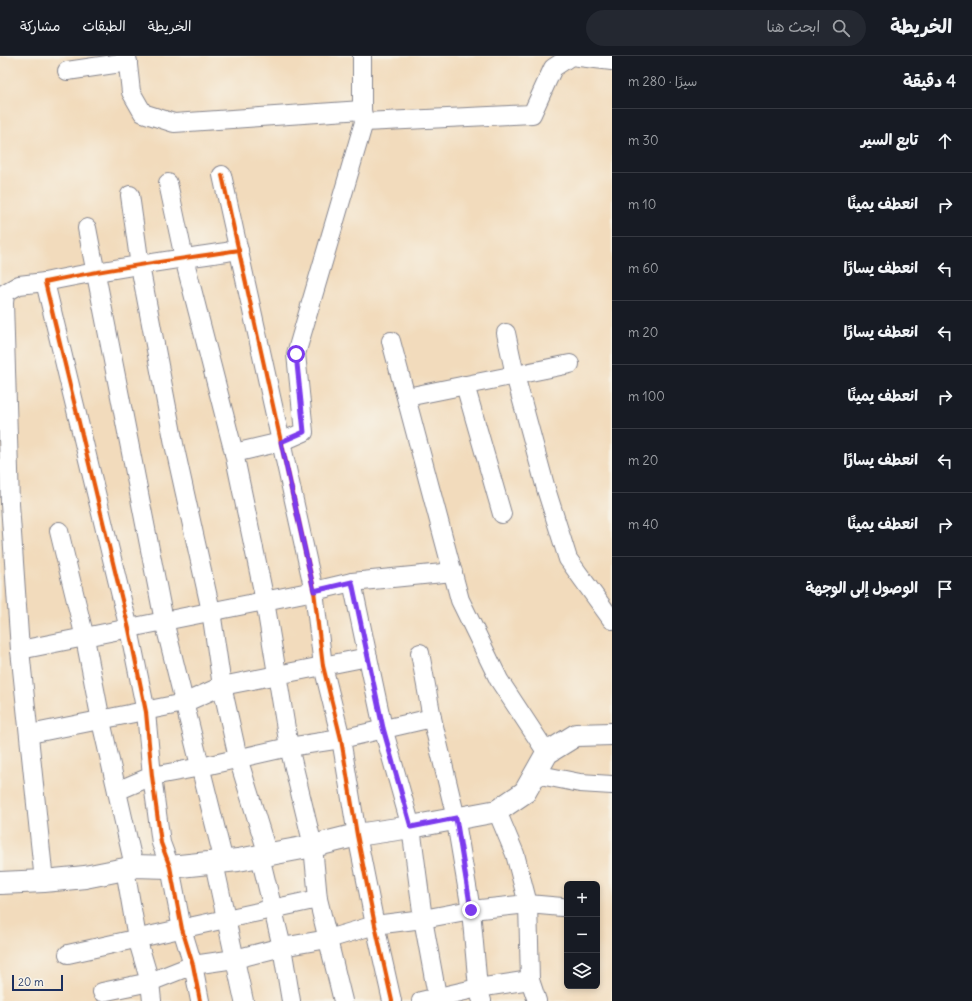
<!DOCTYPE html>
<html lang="ar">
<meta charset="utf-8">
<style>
:root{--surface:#171b24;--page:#242831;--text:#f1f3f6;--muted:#9ea1a6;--line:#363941}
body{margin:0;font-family:Delius,"Playpen Sans Arabic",sans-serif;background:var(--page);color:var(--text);direction:rtl}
.controls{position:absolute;right:12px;bottom:12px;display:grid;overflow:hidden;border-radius:6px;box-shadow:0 2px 6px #0003}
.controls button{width:36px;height:36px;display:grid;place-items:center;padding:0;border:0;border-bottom:1px solid var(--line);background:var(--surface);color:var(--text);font:20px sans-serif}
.scale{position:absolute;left:12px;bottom:10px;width:51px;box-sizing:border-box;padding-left:4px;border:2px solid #1b2f5e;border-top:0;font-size:11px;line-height:14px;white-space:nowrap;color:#1b2f5e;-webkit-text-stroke:3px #f7f3e8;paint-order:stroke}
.stop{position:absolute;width:12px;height:12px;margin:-9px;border:3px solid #7c3aed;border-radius:50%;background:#fff}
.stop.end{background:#7c3aed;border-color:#fff;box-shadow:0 1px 4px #0008}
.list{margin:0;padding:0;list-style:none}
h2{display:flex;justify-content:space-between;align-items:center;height:52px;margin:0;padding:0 16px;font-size:17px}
h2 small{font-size:13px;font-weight:400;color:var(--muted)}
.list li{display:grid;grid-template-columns:26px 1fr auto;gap:12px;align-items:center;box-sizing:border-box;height:64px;padding:0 16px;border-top:1px solid var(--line)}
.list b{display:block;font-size:15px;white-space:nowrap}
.list em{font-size:13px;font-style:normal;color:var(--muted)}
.icon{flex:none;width:22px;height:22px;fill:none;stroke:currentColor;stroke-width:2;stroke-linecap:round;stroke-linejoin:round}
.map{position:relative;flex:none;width:612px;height:945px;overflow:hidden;direction:ltr}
header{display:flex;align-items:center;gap:24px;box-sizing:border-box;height:56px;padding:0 20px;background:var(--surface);border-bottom:1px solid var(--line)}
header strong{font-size:19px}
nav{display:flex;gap:22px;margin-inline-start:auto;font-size:14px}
.search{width:280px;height:36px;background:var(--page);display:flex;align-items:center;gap:10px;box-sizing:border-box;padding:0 14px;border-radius:22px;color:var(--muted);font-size:15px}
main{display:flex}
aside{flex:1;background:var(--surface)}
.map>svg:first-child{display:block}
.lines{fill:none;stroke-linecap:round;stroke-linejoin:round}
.minor-casing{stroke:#86858d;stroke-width:20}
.tertiary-casing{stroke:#86858d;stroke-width:24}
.minor{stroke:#fff;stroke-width:18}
.tertiary{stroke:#fff;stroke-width:22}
.cycleway-casing{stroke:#f7f3e8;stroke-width:6}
.cycleway{stroke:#e8590c;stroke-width:4}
.route{stroke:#7c3aed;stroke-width:5}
</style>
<header>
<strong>الخريطة</strong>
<div class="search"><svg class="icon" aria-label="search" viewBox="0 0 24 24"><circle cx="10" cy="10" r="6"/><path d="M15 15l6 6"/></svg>ابحث هنا</div>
<nav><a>الخريطة</a><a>الطبقات</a><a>مشاركة</a></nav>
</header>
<main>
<aside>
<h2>4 دقيقة<small>سيرًا · 280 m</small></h2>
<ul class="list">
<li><svg class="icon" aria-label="ahead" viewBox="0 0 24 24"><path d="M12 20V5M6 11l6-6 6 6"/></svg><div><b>تابع السير</b></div><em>30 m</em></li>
<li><svg class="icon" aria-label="right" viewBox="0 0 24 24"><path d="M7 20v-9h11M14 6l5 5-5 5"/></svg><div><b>انعطف يمينًا</b></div><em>10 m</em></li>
<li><svg class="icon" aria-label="left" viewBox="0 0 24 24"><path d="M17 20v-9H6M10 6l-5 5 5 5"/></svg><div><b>انعطف يسارًا</b></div><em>60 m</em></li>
<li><svg class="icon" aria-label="left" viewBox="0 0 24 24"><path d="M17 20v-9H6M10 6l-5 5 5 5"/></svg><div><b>انعطف يسارًا</b></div><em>20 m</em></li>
<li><svg class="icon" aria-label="right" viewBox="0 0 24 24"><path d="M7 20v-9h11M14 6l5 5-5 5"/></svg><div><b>انعطف يمينًا</b></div><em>100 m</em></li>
<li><svg class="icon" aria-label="left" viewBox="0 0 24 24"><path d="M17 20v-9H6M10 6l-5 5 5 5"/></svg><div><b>انعطف يسارًا</b></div><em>20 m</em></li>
<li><svg class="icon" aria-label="right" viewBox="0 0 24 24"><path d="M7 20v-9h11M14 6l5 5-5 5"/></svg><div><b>انعطف يمينًا</b></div><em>40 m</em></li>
<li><svg class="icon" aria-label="arrive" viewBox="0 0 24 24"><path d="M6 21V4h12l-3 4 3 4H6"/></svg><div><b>الوصول إلى الوجهة</b></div></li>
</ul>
</aside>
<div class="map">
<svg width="612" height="945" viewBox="0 0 612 945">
<rect width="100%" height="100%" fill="#f7f3e8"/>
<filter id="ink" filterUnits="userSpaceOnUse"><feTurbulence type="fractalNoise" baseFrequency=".025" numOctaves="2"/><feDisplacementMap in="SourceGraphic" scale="8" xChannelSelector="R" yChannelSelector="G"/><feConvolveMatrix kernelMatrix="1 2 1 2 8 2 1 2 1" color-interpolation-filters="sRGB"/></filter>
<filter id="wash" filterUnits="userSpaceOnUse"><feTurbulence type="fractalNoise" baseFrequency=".012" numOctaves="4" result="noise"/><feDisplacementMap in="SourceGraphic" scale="16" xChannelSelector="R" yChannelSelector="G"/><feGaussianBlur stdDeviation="0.9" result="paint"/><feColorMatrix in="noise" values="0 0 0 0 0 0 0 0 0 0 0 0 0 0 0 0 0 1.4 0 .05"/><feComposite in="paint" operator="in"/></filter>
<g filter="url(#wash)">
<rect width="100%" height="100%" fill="#f2dbbc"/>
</g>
<g filter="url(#ink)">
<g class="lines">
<defs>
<g id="minor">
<path d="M127,0L131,36L143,57L174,67L362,54"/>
<path d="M67,15L128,6"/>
<path d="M364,66L532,58L553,12L571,0L612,5"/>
<path d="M222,119L314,535L323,610L341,683L357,779L375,869L392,945"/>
<path d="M168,127L184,202L234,397L265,545L289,691L313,790L318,843L343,945"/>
<path d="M130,139L140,210L174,388L211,555L222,630L238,702L268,799"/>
<path d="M87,172L164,565L224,806"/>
<path d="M506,277L515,319L546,433L568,503L612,564"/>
<path d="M391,285L460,544L499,624L547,697"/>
<path d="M465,329L502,458"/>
<path d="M407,341L570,308"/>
<path d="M234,397L281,386L304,376L296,298L364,66L362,54V0"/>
<path d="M59,475L85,582L101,665L134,810"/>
<path d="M352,526L383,672L411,771L423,863L438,945"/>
<path d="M20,594L314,535L352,526L453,516"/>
<path d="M420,597L432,662L454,754L471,854L478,932L482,945"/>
<path d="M30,678L184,647L222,630L368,601"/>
<path d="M535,718L580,727L612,729"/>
<path d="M117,735L152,720L201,711L289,691L341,683L432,662"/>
<path d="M497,755L515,798L528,848L530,924L537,945"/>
<path d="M260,800L282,891L291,945"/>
<path d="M214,807L244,945"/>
<path d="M125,813L137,882L150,926L152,945"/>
<path d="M44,825L20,594L10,448L4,247L5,237L19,229L45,226"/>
<path d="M68,898C151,879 235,861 318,843"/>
<path d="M102,936L150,926L193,909L235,903L282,891L328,883L375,869L423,863L471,854L528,848L562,851"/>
<path d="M200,945L193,909L182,873L170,811L161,787L152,720L146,656L129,573L45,226C109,212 174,204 239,194"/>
<path d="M421,945L478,932L530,924"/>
</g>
<path id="tertiary" d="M0,827L44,825L85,821L125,813L134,810L170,811L238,804L313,790L357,779L411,771L497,755L525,736L547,697L576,679L612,678"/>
</defs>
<use href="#minor" class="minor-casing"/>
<use href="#tertiary" class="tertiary-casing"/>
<use href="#minor" class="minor"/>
<use href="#tertiary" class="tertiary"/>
<defs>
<g id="cycleway">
<path d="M222,119L314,535L323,610L341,683L357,779L375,869L392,945"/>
<path d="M200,945L193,909L182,873L170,811L161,787L152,720L146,656L129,573L45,226C109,212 174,204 239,194"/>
</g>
</defs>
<use href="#cycleway" class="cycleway-casing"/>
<use href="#cycleway" class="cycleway"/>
</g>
</g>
<g class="lines" filter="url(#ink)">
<path class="route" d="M296,298L304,376L281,386L314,535L352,526L383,672L411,771L456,762L471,854"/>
</g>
</svg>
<div class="controls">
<button>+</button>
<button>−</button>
<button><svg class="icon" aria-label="layers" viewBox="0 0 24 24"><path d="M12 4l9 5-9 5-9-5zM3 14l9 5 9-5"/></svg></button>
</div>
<div class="scale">20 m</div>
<div class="stop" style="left:296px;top:298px"></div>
<div class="stop end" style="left:471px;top:854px"></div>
</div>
</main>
